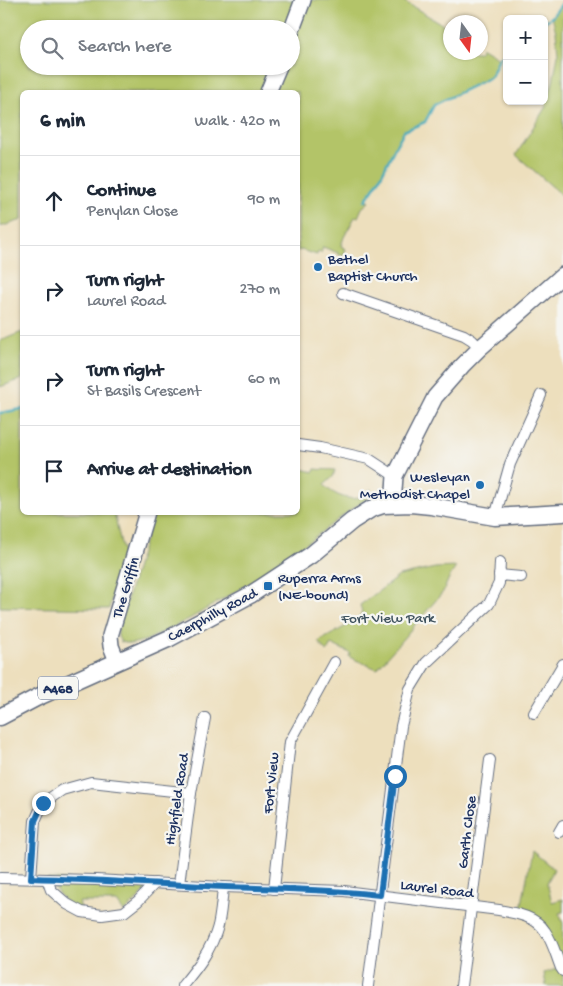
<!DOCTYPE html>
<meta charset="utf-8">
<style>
:root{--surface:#fff;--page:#f6f6f7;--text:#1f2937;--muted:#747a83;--line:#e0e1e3}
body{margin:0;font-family:"Gochi Hand",sans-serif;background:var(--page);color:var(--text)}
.controls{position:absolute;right:15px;top:15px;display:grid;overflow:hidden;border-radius:8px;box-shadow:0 1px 4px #0004}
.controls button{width:45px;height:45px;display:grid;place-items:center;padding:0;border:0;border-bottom:1px solid var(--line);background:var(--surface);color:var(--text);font:25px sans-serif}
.compass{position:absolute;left:443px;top:15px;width:45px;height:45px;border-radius:50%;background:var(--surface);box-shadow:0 1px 4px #0004;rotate:165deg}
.stop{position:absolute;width:15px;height:15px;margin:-11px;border:4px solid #1f6fb2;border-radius:50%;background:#fff}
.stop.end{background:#1f6fb2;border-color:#fff;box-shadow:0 1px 5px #0008}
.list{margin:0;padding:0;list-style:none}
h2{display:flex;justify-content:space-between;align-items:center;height:65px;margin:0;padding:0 20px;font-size:21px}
h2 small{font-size:16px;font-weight:400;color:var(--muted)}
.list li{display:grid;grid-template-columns:32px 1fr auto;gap:15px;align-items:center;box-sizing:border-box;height:90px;padding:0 20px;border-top:1px solid var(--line)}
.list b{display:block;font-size:19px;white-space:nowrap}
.list p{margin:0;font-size:16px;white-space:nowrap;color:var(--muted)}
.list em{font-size:16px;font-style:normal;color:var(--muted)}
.icon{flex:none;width:28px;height:28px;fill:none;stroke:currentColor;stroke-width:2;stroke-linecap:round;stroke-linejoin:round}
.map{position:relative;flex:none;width:563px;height:986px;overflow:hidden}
.search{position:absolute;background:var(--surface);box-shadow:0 1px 4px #0004;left:20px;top:20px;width:280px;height:55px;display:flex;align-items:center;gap:12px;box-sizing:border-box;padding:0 18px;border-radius:28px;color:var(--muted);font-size:19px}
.panel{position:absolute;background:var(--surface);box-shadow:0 1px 4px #0004;left:20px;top:90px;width:280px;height:425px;border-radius:8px}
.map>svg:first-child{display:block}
.green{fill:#b3c467;stroke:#677a62}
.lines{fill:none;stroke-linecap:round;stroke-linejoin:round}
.stream{stroke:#3ea9bd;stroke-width:2.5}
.street-casing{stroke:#646d7f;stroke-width:12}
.secondary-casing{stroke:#646d7f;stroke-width:18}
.primary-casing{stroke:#646d7f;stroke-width:19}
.street{stroke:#fff;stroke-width:10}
.secondary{stroke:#fff;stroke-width:15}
.primary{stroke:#fff;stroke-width:16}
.route{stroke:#1f6fb2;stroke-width:6}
.poi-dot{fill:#1f6fb2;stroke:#f6f6f2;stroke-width:2}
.labels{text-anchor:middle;stroke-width:4.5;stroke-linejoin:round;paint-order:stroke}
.shield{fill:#f6f6f2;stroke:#5d6b8a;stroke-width:1}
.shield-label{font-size:14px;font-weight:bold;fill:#1b2f5e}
.poi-label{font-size:15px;fill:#1b2f5e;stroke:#f6f6f2;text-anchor:start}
.street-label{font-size:15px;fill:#1b2f5e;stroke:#f6f6f2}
.park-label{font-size:15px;fill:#415460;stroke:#f6f6f2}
</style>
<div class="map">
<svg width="563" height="986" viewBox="0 0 563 986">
<rect width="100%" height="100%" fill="#f6f6f2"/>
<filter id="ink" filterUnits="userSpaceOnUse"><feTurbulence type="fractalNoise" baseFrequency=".02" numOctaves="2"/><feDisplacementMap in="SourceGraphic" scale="10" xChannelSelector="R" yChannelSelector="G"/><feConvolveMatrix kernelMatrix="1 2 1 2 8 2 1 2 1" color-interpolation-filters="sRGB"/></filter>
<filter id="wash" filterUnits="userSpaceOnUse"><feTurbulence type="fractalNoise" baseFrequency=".0096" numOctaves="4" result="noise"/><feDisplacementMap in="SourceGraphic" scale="20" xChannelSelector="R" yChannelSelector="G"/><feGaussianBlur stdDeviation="1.12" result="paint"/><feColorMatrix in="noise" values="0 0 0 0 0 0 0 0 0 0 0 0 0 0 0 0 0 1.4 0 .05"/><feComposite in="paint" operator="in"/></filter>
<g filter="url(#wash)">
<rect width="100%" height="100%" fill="#eddfbd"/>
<g class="green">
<path d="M0,0H296L286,29H29V66H272L263,92H22V220L0,227Z"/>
<path d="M308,0H402L450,29V52H480L481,47L499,58L491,77L434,105L425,122L404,131L395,147L379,180L365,200L370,201L362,208L358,217H355L344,237L341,246L346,249L343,256L338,254V253L323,247L321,253L318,252L317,255L301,250L298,251V92H274L284,66H291V47Z"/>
<path d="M563,2V196L516,155L545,108L553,82L558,54L556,32L552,17Z"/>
<path d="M22,332V379L0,387V341Z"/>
<path d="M22,409V512L114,513L123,552L109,609L0,607V413Z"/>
<path d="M298,468L314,472L315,469C322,470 328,469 335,470L333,477L324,485C332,494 349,502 361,497C365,495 368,491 371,489L368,498L349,511L307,543L247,585L191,618L147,640L131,644L121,642L118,637V629L153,513L298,512Z"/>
<path d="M456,567L449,578L443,592L377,669L349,657L350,653L331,644L327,652L318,642L355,621L362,613L360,605L399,576L435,568Z"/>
<path d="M532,851L554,869L547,883L552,902L563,899V912L559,913L563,923V986H546L544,973L560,968L545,930L520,914Z"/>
<path d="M47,879L155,883L124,912L117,902H79L82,912L67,904Z"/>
</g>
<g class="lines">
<g class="stream">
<path d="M544,22L552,17L563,2"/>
<path d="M365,201L379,180L395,147L404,131L425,122L434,105L491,77L499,58L507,52"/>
<path d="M0,413L22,409"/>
</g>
</g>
</g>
<g filter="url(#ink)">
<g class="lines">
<defs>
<g id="street">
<path d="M343,293L464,335L472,340L480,348"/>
<path d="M298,445L320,448L369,459L395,476"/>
<path d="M495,517L510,464L541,395"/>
<path d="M499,575L521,577"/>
<path d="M534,713L563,664"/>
<path d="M559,832L563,825"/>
<path d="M0,878L96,880L223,887L344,891L499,910C515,913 536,916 545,931C553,942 556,956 561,968L563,971"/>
<path d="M31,878L35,821L43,803L62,790L91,782L191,793"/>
<path d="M47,879L51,890L67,904L82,912L102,915L124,912L138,901L155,883"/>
<path d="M179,884L191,793L205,718"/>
<path d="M274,889L290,742L334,662"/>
<path d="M182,986C197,968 212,949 218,926C221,913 222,900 223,887"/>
<path d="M368,986L401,726L410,689L426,663L489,604L499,583L500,562"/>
<path d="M461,986L490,760"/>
</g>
<g id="secondary">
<path d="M291,32L303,0"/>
<path d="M268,92L279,66"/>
<path d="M393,504L395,476L435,397L462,366L480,348L563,275"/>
<path d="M117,661L111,646L110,636L147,512"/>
</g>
<path id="primary" d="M0,717L36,698L170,638L250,595L311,555L352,521L371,509L383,505L411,504L431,506L495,517L563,513"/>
</defs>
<use href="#street" class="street-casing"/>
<use href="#secondary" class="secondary-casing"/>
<use href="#primary" class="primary-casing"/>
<use href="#street" class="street"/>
<use href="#secondary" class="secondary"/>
<use href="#primary" class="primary"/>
</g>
</g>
<g class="lines" filter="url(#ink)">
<path class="route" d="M43,803L35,821L31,878C96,880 160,884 225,887C276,889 328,889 380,895L395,776"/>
</g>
<g class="poi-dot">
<circle cx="318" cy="267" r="5"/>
<circle cx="480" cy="485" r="5"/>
<rect x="263" y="581" width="10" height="10" rx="2.5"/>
</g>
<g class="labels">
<rect class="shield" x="38" y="676.5" width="40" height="23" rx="4"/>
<g class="shield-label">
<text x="58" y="693">A468</text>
</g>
<g class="poi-label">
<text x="328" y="263">Bethel<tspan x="328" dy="17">Baptist Church</tspan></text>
<text x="470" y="481" text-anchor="end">Wesleyan<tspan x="470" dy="17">Methodist Chapel</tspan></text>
<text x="278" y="582">Ruperra Arms<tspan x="278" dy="17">(NE-bound)</tspan></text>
</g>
<g class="street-label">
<text transform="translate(125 587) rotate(-73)" y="5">The Griffin</text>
<text transform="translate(212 614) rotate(-28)" y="5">Caerphilly Road</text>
<text transform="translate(270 783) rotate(-84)" y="5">Fort View</text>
<text transform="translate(176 799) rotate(-81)" y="5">Highfield Road</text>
<text transform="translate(466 832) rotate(-83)" y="5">Garth Close</text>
<text transform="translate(437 888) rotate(7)" y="5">Laurel Road</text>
</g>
<g class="park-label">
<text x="388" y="622">Fort View Park</text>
</g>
</g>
</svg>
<div class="controls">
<button>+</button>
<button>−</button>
</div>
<svg class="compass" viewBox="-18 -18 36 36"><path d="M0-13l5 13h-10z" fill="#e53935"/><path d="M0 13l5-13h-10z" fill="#747a83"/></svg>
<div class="stop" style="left:395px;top:776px"></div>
<div class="stop end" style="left:43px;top:803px"></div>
<div class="search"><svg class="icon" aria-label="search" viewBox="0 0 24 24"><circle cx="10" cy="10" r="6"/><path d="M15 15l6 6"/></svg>Search here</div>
<section class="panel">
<h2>6 min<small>Walk · 420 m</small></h2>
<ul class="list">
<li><svg class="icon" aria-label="ahead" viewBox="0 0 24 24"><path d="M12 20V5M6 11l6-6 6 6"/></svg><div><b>Continue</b><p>Penylan Close</p></div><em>90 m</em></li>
<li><svg class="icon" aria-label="right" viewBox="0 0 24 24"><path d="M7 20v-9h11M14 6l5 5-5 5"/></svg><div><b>Turn right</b><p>Laurel Road</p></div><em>270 m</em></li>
<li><svg class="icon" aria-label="right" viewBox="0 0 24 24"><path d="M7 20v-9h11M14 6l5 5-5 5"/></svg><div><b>Turn right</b><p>St Basils Crescent</p></div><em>60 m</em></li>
<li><svg class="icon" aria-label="arrive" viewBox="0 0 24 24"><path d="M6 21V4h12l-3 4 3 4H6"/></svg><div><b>Arrive at destination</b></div></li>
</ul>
</section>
</div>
